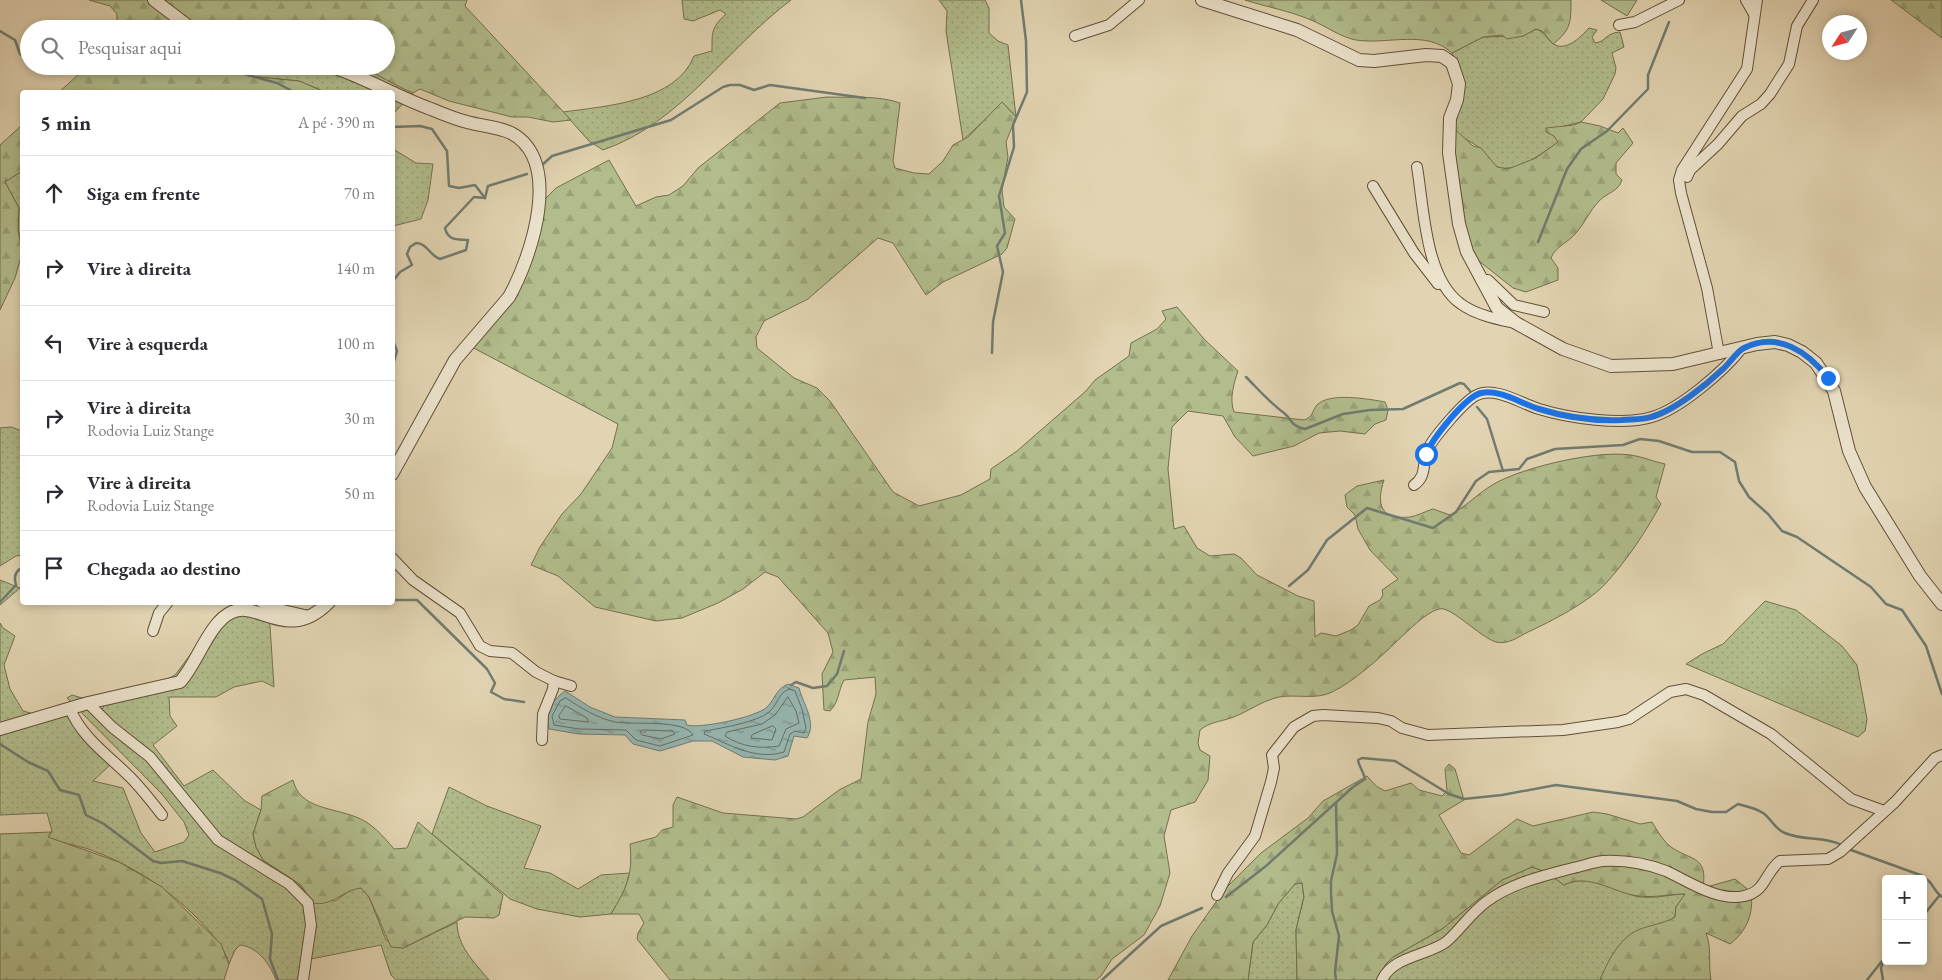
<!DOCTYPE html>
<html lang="pt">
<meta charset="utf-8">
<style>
:root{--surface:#fff;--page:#f2f2f3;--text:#2b2b33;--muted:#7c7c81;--line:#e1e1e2}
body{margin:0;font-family:"EB Garamond",serif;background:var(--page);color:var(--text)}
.controls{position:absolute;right:15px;bottom:15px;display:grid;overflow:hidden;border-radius:5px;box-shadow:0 2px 8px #0003}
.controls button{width:45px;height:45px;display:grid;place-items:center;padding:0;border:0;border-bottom:1px solid var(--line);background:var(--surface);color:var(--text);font:25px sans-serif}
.compass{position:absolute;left:1822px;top:15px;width:45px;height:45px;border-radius:50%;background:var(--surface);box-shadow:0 2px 8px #0003;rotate:234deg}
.stop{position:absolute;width:15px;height:15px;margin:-11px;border:4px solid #1a73e8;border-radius:50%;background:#fff}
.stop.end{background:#1a73e8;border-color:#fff;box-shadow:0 1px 5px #0008}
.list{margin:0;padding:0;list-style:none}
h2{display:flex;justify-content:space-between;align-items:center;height:65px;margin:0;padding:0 20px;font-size:21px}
h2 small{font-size:16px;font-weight:400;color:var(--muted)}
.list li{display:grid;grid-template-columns:32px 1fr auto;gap:15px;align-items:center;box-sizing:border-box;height:75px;padding:0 20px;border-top:1px solid var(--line)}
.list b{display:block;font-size:19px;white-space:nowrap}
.list p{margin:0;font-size:16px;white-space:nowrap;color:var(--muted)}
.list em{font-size:16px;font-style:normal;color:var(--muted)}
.icon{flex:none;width:28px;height:28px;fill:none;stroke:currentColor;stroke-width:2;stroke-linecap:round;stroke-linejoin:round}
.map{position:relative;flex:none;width:1942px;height:980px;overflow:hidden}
.search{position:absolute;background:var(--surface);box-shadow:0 2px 8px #0003;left:20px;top:20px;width:375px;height:55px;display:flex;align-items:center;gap:12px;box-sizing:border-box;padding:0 18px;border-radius:28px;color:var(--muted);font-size:19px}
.panel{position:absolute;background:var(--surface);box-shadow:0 2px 8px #0003;left:20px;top:90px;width:375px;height:515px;border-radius:5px}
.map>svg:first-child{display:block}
.grass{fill:url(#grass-dots);stroke:#74704e}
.forest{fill:url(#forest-firs);stroke:#74704e}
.pitch{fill:#b2bd8d;stroke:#74704e}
.water{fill:url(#water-ripples);stroke:#707c71}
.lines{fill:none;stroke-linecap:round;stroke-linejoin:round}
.shore{stroke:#666e60;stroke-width:1}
.stream{stroke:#707c71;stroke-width:2.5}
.minor-casing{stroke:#615037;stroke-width:12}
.tertiary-casing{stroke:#615037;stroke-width:14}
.minor{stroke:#ece3cd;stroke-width:10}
.tertiary{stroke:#ece3cd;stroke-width:12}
.route{stroke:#1a73e8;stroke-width:6}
</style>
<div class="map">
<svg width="1942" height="980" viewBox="0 0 1942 980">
<defs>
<pattern id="grass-dots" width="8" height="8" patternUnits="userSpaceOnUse" patternTransform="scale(1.25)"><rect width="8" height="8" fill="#b2bd8d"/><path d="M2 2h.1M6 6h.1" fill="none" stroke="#9aa278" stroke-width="1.8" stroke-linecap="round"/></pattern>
<pattern id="forest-firs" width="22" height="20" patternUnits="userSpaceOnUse" patternTransform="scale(1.25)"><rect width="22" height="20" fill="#b2bd8d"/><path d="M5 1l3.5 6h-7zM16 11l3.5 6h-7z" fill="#9aa278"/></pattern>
<pattern id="water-ripples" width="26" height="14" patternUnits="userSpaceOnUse" patternTransform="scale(1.25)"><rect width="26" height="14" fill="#96b7b3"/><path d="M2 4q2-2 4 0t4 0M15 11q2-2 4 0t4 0" fill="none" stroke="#7b9590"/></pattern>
</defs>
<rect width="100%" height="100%" fill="#e2d4b2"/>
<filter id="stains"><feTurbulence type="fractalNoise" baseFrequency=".004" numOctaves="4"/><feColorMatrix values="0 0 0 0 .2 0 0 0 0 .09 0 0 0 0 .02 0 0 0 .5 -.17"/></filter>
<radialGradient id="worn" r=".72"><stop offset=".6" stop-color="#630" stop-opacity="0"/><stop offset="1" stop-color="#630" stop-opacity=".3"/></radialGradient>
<g class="grass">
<path d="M682,0H791C727,48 681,123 603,150L589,141L563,112C606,106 676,102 694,56L712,51C712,32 711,28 726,14L720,10L693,21L684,19Z"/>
<path d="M939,0H985L989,8V33L998,41L1008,45L1016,117L1003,103L963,140L946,31L947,11Z"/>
<path d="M1589,28L1597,30L1592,37L1595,43C1606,42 1605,33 1620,32L1624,47L1612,53L1616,68L1615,74L1603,99L1581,122L1564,126L1554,136L1558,142C1545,152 1514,174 1498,167C1490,164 1488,155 1482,150C1476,144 1460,136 1452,131L1459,73L1452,53L1483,37L1523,36L1536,29C1544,32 1546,37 1551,42C1564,54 1580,38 1589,28Z"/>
<path d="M243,66H360L413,93L393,114L392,92H325L299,81L247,76Z"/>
<path d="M393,149L416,163L433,164L428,200L421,219L393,226Z"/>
<path d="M22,171V245L18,229L19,208L5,182Z"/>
<path d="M11,427L22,431V555L16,556L0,566V428Z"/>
<path d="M0,580L20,588L0,605Z"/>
<path d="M1765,601L1796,610L1842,646L1857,665L1867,719L1865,731L1858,737L1686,664L1702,654L1723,644Z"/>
<path d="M251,603L269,611L274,687L262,681L234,687L216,697H169L170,716L177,726L153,745L184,786L213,770L245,801L261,810L253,834L256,847L263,860L294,878L306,893L335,901L352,889L361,887L369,897L386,940L403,948L457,922C457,946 474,962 489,980H396L391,975L381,945L301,961L300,980H276C270,964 258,947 240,945L235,950L229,964C223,944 211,933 197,918C166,887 130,864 88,849C75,845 61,843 48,837L52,831L47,813L0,815V623L3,628L15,636L4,665L10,689L23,711L38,715L61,706L111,764L93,781L123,788L141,833L155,852L184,842L189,835L184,822L161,793L67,698L72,695L82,698L101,712L109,694L170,678L176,674L220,614L235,605Z"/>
<path d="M449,787L487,806L541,826L524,868L550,873L578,889L601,875L630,873L623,894L611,914L580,917L537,909L510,899L432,834Z"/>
<path d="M1532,867L1546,872L1564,885C1587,873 1614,890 1635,896C1651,900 1670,894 1686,894L1676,907L1675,917L1665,923L1651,926L1602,975L1600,980H1381L1385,965L1393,957L1442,929L1502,880Z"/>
<path d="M1302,883L1304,896L1296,930L1297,980H1248L1253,942L1267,925L1278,904L1295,884Z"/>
</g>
<g class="forest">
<path d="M89,0H467L465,6L571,120L553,122L528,117H512L449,101L420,89L413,93L406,90L360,66H386V29H105L117,22V14L110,6Z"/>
<path d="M1245,0H1571C1571,22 1571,30 1553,44L1542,31L1536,29L1523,36L1507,39L1502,35L1483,37L1452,53C1426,29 1388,45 1356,40C1340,37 1326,26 1311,20C1290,11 1267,7 1245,0Z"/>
<path d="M1891,0H1942V38Z"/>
<path d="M88,66H243L248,76L299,81L325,92H59Z"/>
<path d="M827,97C851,98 877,95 900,103L893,161L895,168L914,173L929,174L943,161L953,145L968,137L1002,102L1016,117L1006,142L1008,157L1002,190L1004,207L1015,219L1007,248L1002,254L943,282L926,295L893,243L878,238L808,299L764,321L756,337L757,348L794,378L817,388L830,401L893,492L919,506L961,495L990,479L991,469L1017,451L1086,391L1095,380L1129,356L1131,343L1157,329L1166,319L1162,311L1177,307L1205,340L1238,371C1234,383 1229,399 1234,412L1304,420C1313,417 1312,411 1317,405C1329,392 1369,399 1385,402L1388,410L1386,420L1375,424L1365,434L1340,431L1319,433L1294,446L1253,456L1235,437L1223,416L1188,411L1172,427L1168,469L1174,529L1184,526L1197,548L1210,556L1234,554L1241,558L1257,575L1298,596L1314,601L1315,637L1321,633L1336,636L1351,630L1358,625L1369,606L1380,600L1383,595L1382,590L1398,579L1370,550L1358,529L1355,515L1347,507L1345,495L1357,486L1384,480C1376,504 1380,520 1410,517C1417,516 1426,511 1433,509L1450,515C1467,506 1478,493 1494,484C1523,467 1603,448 1636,456C1646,458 1655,462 1665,464L1656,497L1661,504C1646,531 1628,559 1607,582C1591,601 1550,622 1528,632C1518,637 1508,645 1496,642C1481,638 1450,605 1439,609C1426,612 1407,632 1397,641C1380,658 1353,682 1332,692C1317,700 1296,694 1279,697C1261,701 1248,712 1231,718C1219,722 1210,722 1200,730L1198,743L1200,750L1210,756L1208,780L1195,802L1171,810L1164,836L1170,873L1160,906L1144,935L1112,959L1101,976L1096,980H670L637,939L638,933L644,923L639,914H611C627,887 633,875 630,844L656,837L662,830L673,827V805L677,797L723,813L796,819L803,817L839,790L861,779L868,722L876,694L875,677L844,680C838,691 839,702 830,711L824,710L822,674L833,652L828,633L778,577L765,572L743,589L718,603L682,618L656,621L595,607L558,576L531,565L540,547L562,514L581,494L612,448L618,424L466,344L510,287L529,232L546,198L556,188L609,160L636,206L656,197L669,195L683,186L698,168L780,103Z"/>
<path d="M1581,122L1600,126L1618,133L1623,128L1633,143L1616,163V174L1622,180C1618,192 1608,192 1599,201C1590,210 1585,223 1576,233C1569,242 1555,247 1551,258L1558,268V280L1526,292L1513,288L1474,257L1466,229L1452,131H1457L1473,146L1481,148L1497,167L1508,169L1536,158L1558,142L1554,136L1546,132V128L1574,125Z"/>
<path d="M22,125V171L5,182L19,208L18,229L22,253L15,278L0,310V145Z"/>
<path d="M1449,764L1455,769L1464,800L1439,815L1461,853L1469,855L1517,819L1533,826L1593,812L1607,814L1640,824L1652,822C1657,830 1663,841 1671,847C1691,861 1708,855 1703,888L1735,879L1751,892C1754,913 1747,931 1730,944L1706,933C1712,948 1708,964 1711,980H1600C1607,963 1619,938 1638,930C1650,925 1663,924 1675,917L1676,907L1685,894C1670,894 1655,898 1639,896C1615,894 1589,872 1564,885L1546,872L1532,867L1502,880L1442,929L1393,957L1385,965L1381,980H1297L1296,930L1304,897L1302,883L1295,884L1278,904L1267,925L1253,942L1248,980H1168L1192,936L1225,889L1261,853L1308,818L1323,801L1367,776L1376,786L1385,791L1411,783L1419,790L1442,796L1447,791L1445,769Z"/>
<path d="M293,780C300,809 331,807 356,817C371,822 384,837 394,849L407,848L418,822L503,895L499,915L494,918L465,917L403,948L391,947L369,897L361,888C343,890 332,907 313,903L301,885L263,860L256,847L253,834L261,810L262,796Z"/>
<path d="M51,832L48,837L119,862L162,887L221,944L229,964L224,980H0V834Z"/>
</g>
<path class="pitch" d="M1601,0H1637L1627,16Z"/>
<path class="water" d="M788,684L799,688C803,704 817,722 807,738L794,736L788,756L775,760L743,757L712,741H693L660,751L633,744L625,735L579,734L549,729C546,712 550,702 565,691L590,707L615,717L685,720L687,725C700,729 757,717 767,707C776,698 775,690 788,684Z"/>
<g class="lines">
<g class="shore">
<path d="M789,689L795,691L802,709L806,728L804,733L795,731L790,734L784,752C755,761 729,744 704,734L705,731C722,728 757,722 769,712C778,705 777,694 789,689Z"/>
<path d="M788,697L796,711L799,723L786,729L779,746C760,749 742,747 725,736L727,732L762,724L775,715Z"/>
<path d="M566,698C581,708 597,718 615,722C633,725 685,719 693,735L660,746L636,740L626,730L579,729L554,725L552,716L560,701Z"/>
<path d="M566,706L587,718L588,722L560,719L559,716Z"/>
<path d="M773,726L776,729L772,740L751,738L752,735Z"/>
<path d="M643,730L672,731L675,734L661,739L642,735L640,732Z"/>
</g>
<g class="stream">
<path d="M0,31L15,40L20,54L26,56L29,54"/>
<path d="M215,66L277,83L294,92"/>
<path d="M304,92L312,91L319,92"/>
<path d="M392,127L420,126L432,129L447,151L449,186L459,188L475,185L485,198"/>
<path d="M541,166L552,156L671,120L723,87L730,85H740L754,90L770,85L865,98"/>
<path d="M485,198L488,186L527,174"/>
<path d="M1538,242L1567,169L1581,149L1607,131L1648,89V75L1669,22"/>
<path d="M392,282L400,272L412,265L407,254L410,247L416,243C427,243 430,256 440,259L466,250L468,240C457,239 448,241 445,228L474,197L485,198"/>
<path d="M392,338L397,351L392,368"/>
<path d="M992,353L993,322L1003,272L997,246L1005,233L999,196L1014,147L1013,125L1027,92L1026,41L1021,0"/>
<path d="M1246,377C1259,390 1269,402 1284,413C1292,419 1290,426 1305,429L1343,414L1370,410L1403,409L1460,383L1464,384L1470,391"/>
<path d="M1477,407L1487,419L1503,471"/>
<path d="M1289,586L1308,570L1327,540L1367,508L1433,528L1456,512L1476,481L1489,472L1519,469L1527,459L1555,449L1623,445L1640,439L1659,441L1692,452H1720L1735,462L1739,481L1749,497L1768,514L1782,531L1797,537L1871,587L1886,604L1902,610L1926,646L1942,694"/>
<path d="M392,600H417L487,669L495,683L491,692L504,699L524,702"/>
<path d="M0,602L16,585C14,578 15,571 22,568"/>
<path d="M791,685L796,682L813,688L827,686L837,674L844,651"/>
<path d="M0,744L28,762L48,771L60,790L79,795L86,815L104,824L153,861L161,863L182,861L220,873L235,880L262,899L272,934L270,959L278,980"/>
<path d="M1336,803L1337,854L1331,881V892L1332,911L1339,936L1335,972L1336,980"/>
<path d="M1851,850L1923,876C1934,883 1934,892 1942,897"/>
<path d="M1226,897L1266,866L1353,787L1365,779C1363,770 1359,767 1358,760L1362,758L1395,761L1449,794L1464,799L1502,795L1556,785L1677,801L1696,809L1712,812H1726L1738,804C1747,807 1754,807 1763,813C1772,819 1774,829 1785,833C1803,841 1824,836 1842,845"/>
<path d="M1923,916L1939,896"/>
<path d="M1102,980L1161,926L1202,908"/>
<path d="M1867,980L1886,956"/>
<path d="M1883,980L1881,968L1884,959"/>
</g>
<defs>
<g id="minor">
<path d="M1746,0L1754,14"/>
<path d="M1619,25L1635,22L1679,0"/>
<path d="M1075,36L1109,25L1139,0"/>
<path d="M1417,167C1424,208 1425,279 1461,304C1476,315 1497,319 1515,323"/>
<path d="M1687,177L1690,170L1718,144L1742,116L1761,104L1770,94L1789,64L1797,26L1813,0"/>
<path d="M1373,186L1414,253L1438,284"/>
<path d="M1481,280H1488L1514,305L1544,312"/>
<path d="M1719,354L1707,288L1681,193L1679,180L1682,170L1747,69L1757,0"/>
<path d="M1414,485C1427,476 1422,464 1427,451C1432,439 1465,400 1477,395C1495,386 1522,404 1539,409C1568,418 1623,426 1652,417C1680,409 1724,371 1742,348"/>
<path d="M392,558L413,580L460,613L480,646L490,651L512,653L536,672L554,681L571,686"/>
<path d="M261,602L270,607L309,616"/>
<path d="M153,631L159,613L168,602"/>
<path d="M88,703L112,727L150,757L218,840L289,884L308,903L311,925L303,980"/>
<path d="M70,708C80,736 109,756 130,777C142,789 152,802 162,815"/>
<path d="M542,740L543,714L553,689L554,681"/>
<path d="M1217,895L1228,873L1255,836L1271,782L1274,768L1272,755L1294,727L1313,716L1323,715L1378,718L1391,721L1402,728L1428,735L1563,730L1618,722L1629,719L1670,692L1686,689L1704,695L1771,734L1851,799L1884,811"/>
<path d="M1382,980C1393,956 1427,956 1446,942C1460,930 1470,914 1486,902C1511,883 1543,876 1573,868C1583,866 1593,862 1603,861C1625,860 1645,863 1666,871C1688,881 1718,902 1744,896C1766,892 1765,872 1780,861L1828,859L1840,852L1895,802L1935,758L1942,755"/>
</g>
<g id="tertiary">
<path d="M154,0L192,29"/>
<path d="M1202,0L1297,30L1359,60L1374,61L1426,55L1442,56L1452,63L1459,84L1457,100L1450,118L1449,153L1459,224L1467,252L1497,308L1516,323L1563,349L1611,366L1673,364L1757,344L1775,342L1788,345L1802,352L1816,363L1834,391L1849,451L1865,487L1920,576L1942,604"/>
<path d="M330,66C367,78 395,96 431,109C443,114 455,119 467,122C481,126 498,127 511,133C564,161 531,258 509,297L455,360L392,474"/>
<path d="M0,729L88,703L180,682C197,664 209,622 232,612C259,600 288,644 329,602"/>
</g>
</defs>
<use href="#minor" class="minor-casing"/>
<use href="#tertiary" class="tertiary-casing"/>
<use href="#minor" class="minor"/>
<use href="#tertiary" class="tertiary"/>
</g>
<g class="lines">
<path class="route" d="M1426,454C1433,438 1465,397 1481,393C1500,389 1522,404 1539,409C1565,417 1595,421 1621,420C1631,419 1642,420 1651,417C1674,411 1706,385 1723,369C1730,363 1737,351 1744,348C1778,331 1808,352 1828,378"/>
</g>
<rect width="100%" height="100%" filter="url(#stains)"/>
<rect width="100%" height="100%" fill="url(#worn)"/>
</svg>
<div class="controls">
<button>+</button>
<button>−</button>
</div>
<svg class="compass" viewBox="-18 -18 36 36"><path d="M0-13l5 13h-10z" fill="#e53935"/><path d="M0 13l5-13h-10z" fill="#7c7c81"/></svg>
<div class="stop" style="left:1426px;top:454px"></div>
<div class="stop end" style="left:1828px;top:378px"></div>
<div class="search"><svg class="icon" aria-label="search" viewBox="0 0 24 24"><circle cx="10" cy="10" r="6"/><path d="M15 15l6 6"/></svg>Pesquisar aqui</div>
<section class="panel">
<h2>5 min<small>A pé · 390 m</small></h2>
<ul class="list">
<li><svg class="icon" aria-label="ahead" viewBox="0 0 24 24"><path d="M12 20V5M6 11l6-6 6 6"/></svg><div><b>Siga em frente</b></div><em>70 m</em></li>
<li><svg class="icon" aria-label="right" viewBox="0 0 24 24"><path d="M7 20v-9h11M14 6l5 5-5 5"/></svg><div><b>Vire à direita</b></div><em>140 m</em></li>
<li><svg class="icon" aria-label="left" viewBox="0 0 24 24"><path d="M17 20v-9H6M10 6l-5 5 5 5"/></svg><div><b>Vire à esquerda</b></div><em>100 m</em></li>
<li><svg class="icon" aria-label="right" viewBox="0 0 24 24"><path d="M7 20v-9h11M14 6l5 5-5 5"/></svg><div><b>Vire à direita</b><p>Rodovia Luiz Stange</p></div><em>30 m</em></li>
<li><svg class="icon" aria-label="right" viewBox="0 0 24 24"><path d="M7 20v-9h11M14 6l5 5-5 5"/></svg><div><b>Vire à direita</b><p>Rodovia Luiz Stange</p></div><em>50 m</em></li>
<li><svg class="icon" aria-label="arrive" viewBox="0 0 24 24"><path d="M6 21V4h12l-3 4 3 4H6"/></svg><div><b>Chegada ao destino</b></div></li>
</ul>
</section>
</div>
